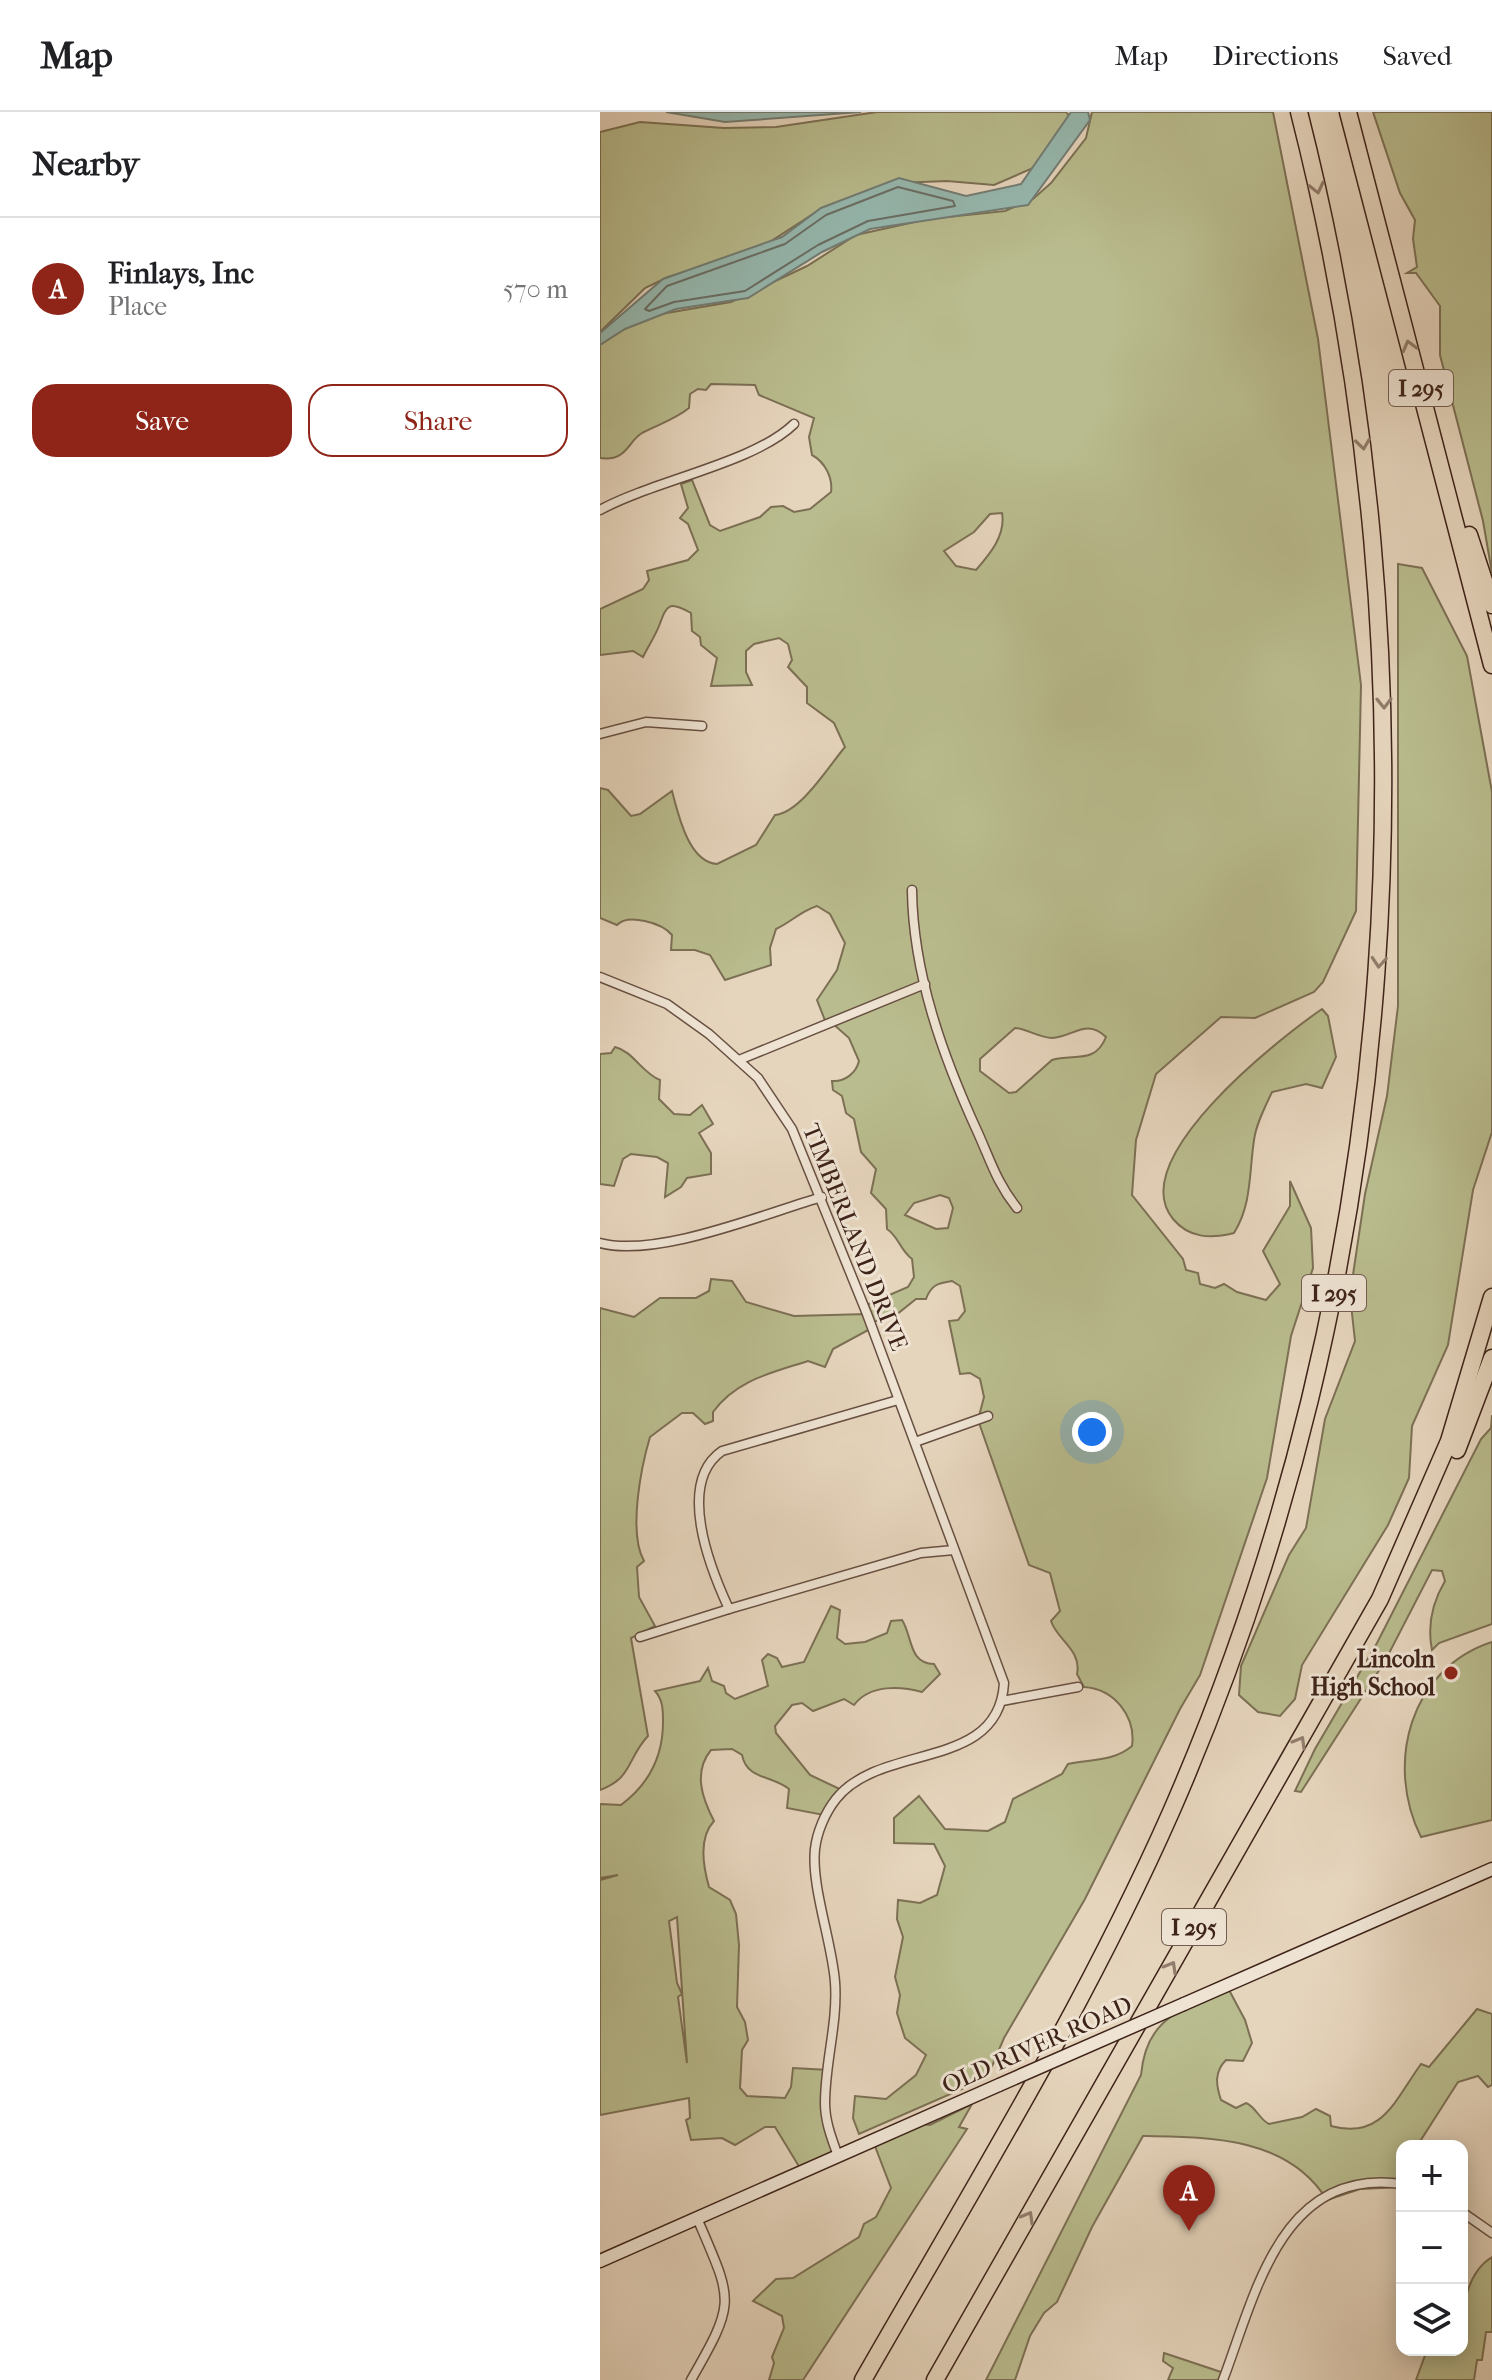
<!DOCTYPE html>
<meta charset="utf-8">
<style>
:root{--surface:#fff;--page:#f2f2f2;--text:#202124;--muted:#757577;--line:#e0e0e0;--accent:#8f2418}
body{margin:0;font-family:"IM FELL French Canon",serif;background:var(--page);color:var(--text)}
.controls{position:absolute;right:24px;bottom:24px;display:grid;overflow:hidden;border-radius:16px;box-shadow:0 4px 20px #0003}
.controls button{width:72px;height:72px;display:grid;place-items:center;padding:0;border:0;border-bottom:2px solid var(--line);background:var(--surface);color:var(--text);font:40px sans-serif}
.you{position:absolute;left:492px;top:1320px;width:28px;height:28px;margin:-20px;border:6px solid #fff;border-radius:50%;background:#1a73e8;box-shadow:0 0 0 12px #1a73e833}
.badge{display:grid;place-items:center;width:52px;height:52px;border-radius:50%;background:var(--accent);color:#fff;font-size:26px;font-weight:700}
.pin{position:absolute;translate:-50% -66px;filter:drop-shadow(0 2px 4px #0008)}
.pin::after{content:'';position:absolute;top:42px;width:28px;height:24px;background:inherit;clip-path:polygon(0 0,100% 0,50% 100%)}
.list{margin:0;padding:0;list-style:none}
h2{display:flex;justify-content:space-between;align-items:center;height:104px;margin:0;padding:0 32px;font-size:34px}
h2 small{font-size:26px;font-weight:400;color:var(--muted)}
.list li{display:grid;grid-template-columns:52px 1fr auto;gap:24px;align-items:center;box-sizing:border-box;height:144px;padding:0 32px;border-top:2px solid var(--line)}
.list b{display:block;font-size:30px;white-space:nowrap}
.list p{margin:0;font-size:26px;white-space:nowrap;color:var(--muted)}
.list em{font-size:26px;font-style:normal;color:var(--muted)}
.actions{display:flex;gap:16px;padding:24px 32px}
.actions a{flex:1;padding:18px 0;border:2px solid var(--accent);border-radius:24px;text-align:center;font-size:28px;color:var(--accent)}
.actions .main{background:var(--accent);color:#fff}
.icon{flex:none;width:44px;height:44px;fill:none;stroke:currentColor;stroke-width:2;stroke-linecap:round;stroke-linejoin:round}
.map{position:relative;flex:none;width:892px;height:2268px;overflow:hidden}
header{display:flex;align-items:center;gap:48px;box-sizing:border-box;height:112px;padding:0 40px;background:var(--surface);border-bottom:2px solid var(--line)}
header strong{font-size:38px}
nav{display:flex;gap:44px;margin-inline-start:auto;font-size:28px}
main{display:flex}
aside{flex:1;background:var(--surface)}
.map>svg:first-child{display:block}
.green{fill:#b9bc8e;stroke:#7c7054;stroke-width:2;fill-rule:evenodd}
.water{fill:#96b9b0;stroke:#737d74;stroke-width:2}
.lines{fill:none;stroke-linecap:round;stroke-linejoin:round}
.shore{stroke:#6a6e64;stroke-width:2}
.street-casing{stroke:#685042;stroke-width:11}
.secondary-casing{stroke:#3e2319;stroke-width:15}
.highway-casing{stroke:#3e2319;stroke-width:19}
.street{stroke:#efe4d4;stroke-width:8}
.secondary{stroke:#efe4d4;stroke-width:12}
.highway{stroke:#e6d5bd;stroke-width:16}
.secondary-bridge-casing{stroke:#3e2319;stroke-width:15;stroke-linecap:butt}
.secondary-bridge{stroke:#efe4d4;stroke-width:12}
.oneway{stroke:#927c6b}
.poi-dot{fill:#8f2418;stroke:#efe4d4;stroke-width:3}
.labels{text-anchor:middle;stroke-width:6;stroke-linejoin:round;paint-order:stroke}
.shield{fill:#efe4d4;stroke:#735d51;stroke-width:2}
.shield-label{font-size:22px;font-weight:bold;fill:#3e2319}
.street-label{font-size:24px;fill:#3e2319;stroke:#efe4d4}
.poi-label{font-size:24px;font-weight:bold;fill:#3e2319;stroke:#efe4d4;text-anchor:end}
</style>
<header>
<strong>Map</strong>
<nav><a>Map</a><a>Directions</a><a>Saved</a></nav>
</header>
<main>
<aside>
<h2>Nearby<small></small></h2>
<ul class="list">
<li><span class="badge">A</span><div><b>Finlays, Inc</b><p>Place</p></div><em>570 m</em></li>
</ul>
<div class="actions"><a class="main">Save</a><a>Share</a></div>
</aside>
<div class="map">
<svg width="892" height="2268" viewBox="0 0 892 2268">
<rect width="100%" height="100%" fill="#e6d5bd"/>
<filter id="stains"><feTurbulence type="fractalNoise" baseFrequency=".0025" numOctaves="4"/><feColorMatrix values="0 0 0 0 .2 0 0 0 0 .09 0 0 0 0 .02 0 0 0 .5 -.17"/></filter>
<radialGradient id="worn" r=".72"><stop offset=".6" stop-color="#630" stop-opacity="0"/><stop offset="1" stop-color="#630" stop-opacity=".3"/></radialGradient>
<g class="green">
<path d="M277,0H466L470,5L433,56L394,73L347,69L296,71L218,99L145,146L68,165L45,176L0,220V20L40,10L124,16L176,15Z"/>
<path d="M492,0H673L718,227L761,573L756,799L723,870L714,880L655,906L621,905L556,962L536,1028L532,1083L583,1147L586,1158L598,1161L600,1172L615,1176L624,1172L637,1180L666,1188L680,1172L663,1139L690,1094V1069L711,1116L713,1156L691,1224L667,1366L600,1563L580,1597L485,1787L404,1926L387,1966L259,2022L253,2006L255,1984L286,1987L316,1963L326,1943L305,1926L297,1901L300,1883L295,1865L303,1825L297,1807L298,1788L320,1791L337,1783L345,1754L334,1732L294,1731V1706L319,1684L345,1717L388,1719L405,1710L413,1687L462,1662L468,1652C490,1647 513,1650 532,1634C536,1605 515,1577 484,1575L477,1562C482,1538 457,1528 451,1509L460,1499L450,1461L429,1453L378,1308L384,1285L380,1267L370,1261L360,1262L349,1209L358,1208L365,1199L360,1174L352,1169C338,1171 331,1173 326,1187H316L296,1203L273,1210L266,1193L308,1175L314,1165L312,1147C300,1138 299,1125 287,1117L286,1097L271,1081L276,1057L261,1040L254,1007L246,1001L242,984L233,978L232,969C245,970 256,961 259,949L249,926L232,911H226L217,888L237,858L245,831L230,802L217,794C201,799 191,810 176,817L170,836L171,853L125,868L110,843L95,838H71L72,823C62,811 28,801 17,813L0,806V676L8,678L31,704L40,702L72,679C78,701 88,750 117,752L156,733L175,703C201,700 228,655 245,635L234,611L207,591V575L188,555L192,548L188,532L179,526L154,532L146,539V560L152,573L111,574L117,546L101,533L100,525L92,519L91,501C68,488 67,493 59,514C55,524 48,535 43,545L33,539L0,543V497L43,477L49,468L47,459L88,448L98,438L88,412L80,406L88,396L81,372L92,368L110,413L120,419L160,405L171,395L183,394L194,400L210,397L231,380C233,366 225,350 212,343L209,325L214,306L159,283L155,273L111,272L106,278L98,277L90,282L89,296C74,308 59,312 42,321C28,329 27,350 0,346V229L49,204L131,190L207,154L256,123L328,107L405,99L433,87L451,71L486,26ZM402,401C406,423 390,442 376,458L356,454L344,439L374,420L390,402ZM415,916C427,917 440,926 452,926C473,925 486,906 506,925C495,953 473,941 452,948L416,980L409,981L380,959V947ZM340,1083L349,1086L353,1096L348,1116L336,1117L305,1103L314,1091Z"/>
<path d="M773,0H892V461L883,409L840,243V194L816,161H807L817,155L813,127L815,108L800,81Z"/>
<path d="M798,452L822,456L867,544L892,680V1020L873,1078L848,1233L812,1314L809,1366L788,1413L702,1553L695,1587L680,1604L658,1600L639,1583L641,1554L689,1443L706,1416L725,1307L755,1229L750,1183L765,1082L787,984L798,894Z"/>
<path d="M722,897L728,904L736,945L722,976L706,972L672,980C665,995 656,1012 654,1028C649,1061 652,1092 634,1121C610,1127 589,1126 573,1107C524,1047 680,926 722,897Z"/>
<path d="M15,935C33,939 42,961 60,968L59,987L74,1002L90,1003L102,993L113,1012L99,1021L111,1041V1062L87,1066L81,1075L65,1085L68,1051L57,1045L31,1042L23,1047L14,1074L0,1072V942L11,941Z"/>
<path d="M111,1167L132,1169L146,1190L194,1204L267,1202L272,1216L233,1237L225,1255L208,1249C171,1261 136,1268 113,1300V1309L105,1312L93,1301H82L50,1325C41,1355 28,1421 44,1449L37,1455L39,1485L55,1514L31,1526L48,1624C27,1646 33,1666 0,1678V1196L34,1205L60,1186H96L109,1179Z"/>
<path d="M892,1303V1512L839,1531L832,1538C827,1513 832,1491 845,1469L842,1459L832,1458L785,1549L701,1680L695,1679L715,1637L777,1531L881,1327L891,1316Z"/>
<path d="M231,1494L240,1498L237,1526L245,1532L265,1530L287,1521L291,1509L302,1508C313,1525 308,1551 334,1552L340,1562L322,1580C301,1574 270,1572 254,1593L244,1587L213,1599L202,1591L192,1593L175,1614L176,1621L210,1663L246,1680L229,1704L187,1696L189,1677C172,1663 147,1668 142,1643L132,1637L111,1638C93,1660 102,1686 114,1709C98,1726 103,1754 109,1775L130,1788L136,1802L139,1833L137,1895L145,1910L148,1928L142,1938L140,1976L147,1984L185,1986L191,1975L193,1956L229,1958L227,1999L240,2043L203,2061L175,2015H165L135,2033L122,2026L91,2028L86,2008L90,2006L89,1986L0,2003V1768L18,1763L0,1766V1692L21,1693C49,1672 63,1645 63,1610C63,1598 63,1588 55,1579L100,1569L108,1556L112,1569L124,1574L126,1581L135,1587L168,1574L162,1548L168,1542L177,1546L182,1555L204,1550ZM77,1805L87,1951L78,1885L82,1882L77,1871L69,1809Z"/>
<path d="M892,1530V1708L821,1725C785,1653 809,1557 892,1530Z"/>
<path d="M628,1876L645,1908L652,1931L643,1949L626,1948C614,1960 616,1973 621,1988L636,1996L646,1991C656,1995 659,2007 669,2012L702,2005L716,1997L730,2004L731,2014C782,2028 795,1988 821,1952L829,1955L877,1897L892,1902V1973L888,1975L878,1964L858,1970L819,2031L821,2034H802V2075L760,2077L727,2088C688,2025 611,2025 543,2024L492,2115L457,2190L444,2201L430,2224L415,2268H386L541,1963C546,1905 582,1898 628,1876Z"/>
<path d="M372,1992L359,2015L367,2017L203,2268H169L174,2251L172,2245L184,2216L182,2204L153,2189L176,2167L193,2166L259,2125L264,2112L276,2105L291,2076L273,2029L313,2011L330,2013Z"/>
<path d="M892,2145V2220H886L882,2248H877L874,2268H816L827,2238H862C862,2207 862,2163 892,2145Z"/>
<path d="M564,2241L627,2262L626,2268H568L573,2256L563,2249Z"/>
</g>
<g class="water">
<path d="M66,0H261L125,10Z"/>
<path d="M471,0H488L490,8L428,93L270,117L222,140L148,186L76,197L25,217L0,233V221L63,167L182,125L221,96L299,66L366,84L421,72Z"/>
</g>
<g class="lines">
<path class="shore" d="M298,75L353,89L355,94L268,109L218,133L145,179L74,190L49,199L45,197L67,174L185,132L226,103Z"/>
<defs>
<g id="street">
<path d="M0,398C55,368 154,351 194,312"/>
<path d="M0,622L46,610L102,614"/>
<path d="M312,778C313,862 343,945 378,1021C391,1050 397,1071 417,1096"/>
<path d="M0,865L67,892L109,922L158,966L192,1017L267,1202L404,1571C399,1660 281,1630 236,1687C225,1701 217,1720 215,1737C211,1774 232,1830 235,1870C238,1911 225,1950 225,1991C225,2010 232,2027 238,2044"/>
<path d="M139,948L325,872"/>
<path d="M0,1131C58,1146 163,1102 222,1085"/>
<path d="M298,1288L122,1339C76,1371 110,1456 129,1497L321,1441L354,1438"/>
<path d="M315,1330L388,1304"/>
<path d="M40,1525L129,1497"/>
<path d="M402,1589L478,1575"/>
<path d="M862,2100L892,2121"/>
<path d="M91,2268C137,2188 133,2190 97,2106"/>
<path d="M623,2268C656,2181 681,2055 802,2072"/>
</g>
<g id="secondary">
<path d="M584,1892L892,1757"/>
<path d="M0,2149L399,1973"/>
</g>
<g id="highway">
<path d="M748,0L892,553"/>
<path d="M869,423L892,493"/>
<path d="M857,1338L892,1246"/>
<path d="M263,2268C370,2081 484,1897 571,1700C805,1165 842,563 699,0"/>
<path d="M335,2268L780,1487L849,1329L892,1185"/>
</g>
</defs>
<use href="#street" class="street-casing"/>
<use href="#secondary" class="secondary-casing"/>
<use href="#highway" class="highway-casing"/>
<use href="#street" class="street"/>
<use href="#secondary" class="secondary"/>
<use href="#highway" class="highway"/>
<defs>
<path id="secondary-bridge" d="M399,1973L584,1892"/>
</defs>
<use href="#secondary-bridge" class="secondary-bridge-casing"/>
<use href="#secondary-bridge" class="secondary-bridge"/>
</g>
<defs><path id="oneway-chevron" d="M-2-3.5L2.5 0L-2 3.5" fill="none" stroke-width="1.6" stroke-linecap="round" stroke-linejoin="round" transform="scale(2)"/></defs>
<g class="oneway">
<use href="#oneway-chevron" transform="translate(717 76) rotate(77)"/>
<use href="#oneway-chevron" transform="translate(809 234) rotate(-105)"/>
<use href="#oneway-chevron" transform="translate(763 332) rotate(82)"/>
<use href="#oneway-chevron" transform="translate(784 591) rotate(89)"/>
<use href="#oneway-chevron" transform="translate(779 850) rotate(94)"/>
<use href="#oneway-chevron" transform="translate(700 1630) rotate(-60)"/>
<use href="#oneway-chevron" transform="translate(571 1855) rotate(-60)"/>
<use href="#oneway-chevron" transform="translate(428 2105) rotate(-60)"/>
</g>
<circle class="poi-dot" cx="851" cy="1561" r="8"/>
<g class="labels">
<g class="shield">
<rect x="789" y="258" width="64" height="36" rx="6"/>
<rect x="702" y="1163" width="64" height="36" rx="6"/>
<rect x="562" y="1797" width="64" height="36" rx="6"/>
</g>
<g class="shield-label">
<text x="821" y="284">I 295</text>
<text x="734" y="1189">I 295</text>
<text x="594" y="1823">I 295</text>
</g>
<g class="street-label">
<text transform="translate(255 1125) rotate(68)" y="8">TIMBERLAND DRIVE</text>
<text transform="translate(437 1933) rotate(-24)" y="8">OLD RIVER ROAD</text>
</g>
<g class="poi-label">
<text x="835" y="1555">Lincoln<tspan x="835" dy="28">High School</tspan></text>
</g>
</g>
<rect width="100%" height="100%" filter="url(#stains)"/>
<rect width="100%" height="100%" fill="url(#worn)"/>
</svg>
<div class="controls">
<button>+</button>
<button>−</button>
<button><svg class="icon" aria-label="layers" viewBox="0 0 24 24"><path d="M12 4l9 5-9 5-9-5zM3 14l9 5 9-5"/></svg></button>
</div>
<div class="you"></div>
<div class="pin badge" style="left:589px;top:2119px">A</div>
</div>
</main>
